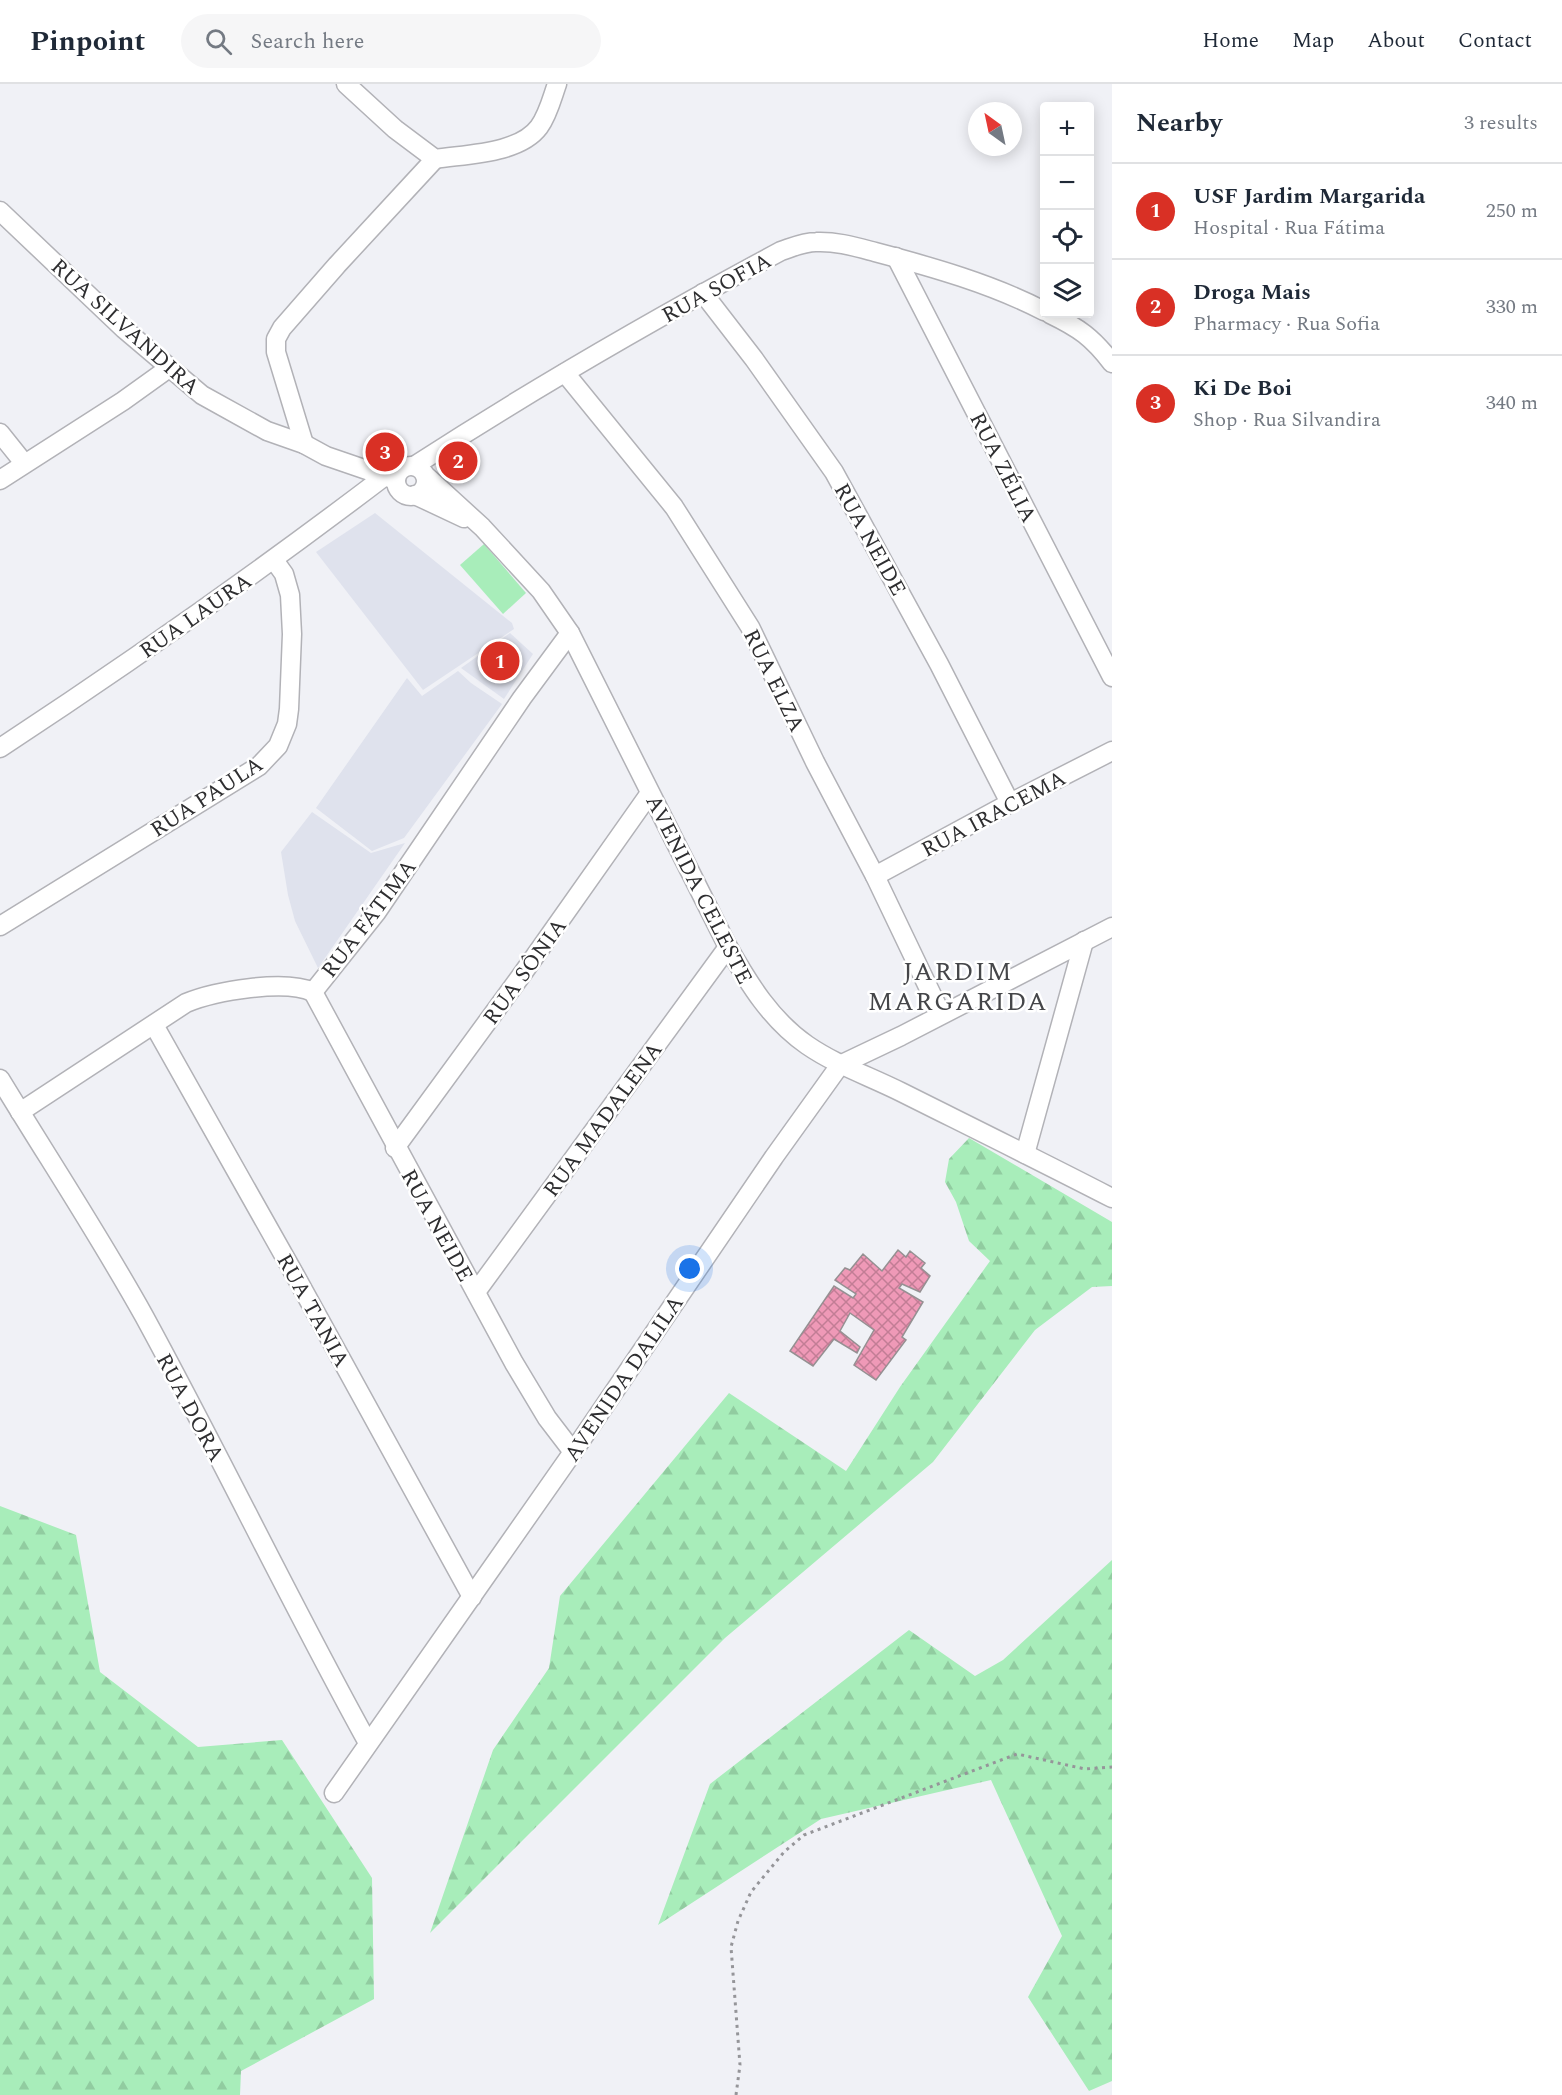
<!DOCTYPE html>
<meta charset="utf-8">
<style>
:root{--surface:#fff;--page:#f6f6f7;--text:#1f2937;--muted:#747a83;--line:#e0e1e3;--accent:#d93025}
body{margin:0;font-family:Spectral,serif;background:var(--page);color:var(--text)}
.controls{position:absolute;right:18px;top:18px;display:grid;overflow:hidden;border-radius:6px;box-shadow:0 3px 15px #0003}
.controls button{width:54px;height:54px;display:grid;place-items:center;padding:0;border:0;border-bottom:2px solid var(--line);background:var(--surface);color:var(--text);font:30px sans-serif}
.compass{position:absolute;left:968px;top:18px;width:54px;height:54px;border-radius:50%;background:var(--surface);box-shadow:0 3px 15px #0003;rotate:327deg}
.you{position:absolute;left:690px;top:1185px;width:21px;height:21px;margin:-15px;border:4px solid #fff;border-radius:50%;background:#1a73e8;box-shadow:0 0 0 9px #1a73e833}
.badge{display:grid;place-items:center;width:39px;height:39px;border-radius:50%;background:var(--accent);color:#fff;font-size:20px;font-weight:700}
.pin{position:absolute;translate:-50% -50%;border:3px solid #fff;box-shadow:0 2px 6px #0006}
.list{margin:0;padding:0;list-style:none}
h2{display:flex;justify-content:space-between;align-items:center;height:78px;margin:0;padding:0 24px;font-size:26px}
h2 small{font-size:20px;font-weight:400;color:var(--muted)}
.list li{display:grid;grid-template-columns:39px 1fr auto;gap:18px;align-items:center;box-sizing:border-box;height:96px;padding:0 24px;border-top:2px solid var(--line)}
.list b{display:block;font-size:22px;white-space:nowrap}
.list p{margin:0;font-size:20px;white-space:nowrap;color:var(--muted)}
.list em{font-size:20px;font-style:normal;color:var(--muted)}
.icon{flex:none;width:33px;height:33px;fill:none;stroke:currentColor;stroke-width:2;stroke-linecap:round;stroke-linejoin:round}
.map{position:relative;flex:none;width:1112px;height:2011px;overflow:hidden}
header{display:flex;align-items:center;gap:36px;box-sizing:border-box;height:84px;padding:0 30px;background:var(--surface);border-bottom:2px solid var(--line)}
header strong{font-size:28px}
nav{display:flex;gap:33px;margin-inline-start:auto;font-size:21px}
.search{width:420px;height:54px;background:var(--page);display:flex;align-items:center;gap:15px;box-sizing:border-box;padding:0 21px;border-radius:33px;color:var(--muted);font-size:22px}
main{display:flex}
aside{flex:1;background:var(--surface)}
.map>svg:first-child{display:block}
.built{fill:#dfe2ed}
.forest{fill:url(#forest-firs)}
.park{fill:#a8edba}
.building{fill:url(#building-cross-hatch);stroke:#959092;stroke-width:1.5}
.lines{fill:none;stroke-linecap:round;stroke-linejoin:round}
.street-casing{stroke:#b2b2b7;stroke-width:21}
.path{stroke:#959599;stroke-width:3;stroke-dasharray:3 4.5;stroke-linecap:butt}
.street{stroke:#fff;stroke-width:18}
.labels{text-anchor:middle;stroke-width:5;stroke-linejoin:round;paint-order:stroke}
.street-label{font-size:22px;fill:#2e2e30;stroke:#fff}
.quarter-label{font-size:26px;letter-spacing:1.5px;fill:#454649;stroke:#fff}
</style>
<header>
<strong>Pinpoint</strong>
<div class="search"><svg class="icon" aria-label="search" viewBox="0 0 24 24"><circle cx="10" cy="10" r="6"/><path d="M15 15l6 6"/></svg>Search here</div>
<nav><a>Home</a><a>Map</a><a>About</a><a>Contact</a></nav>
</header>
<main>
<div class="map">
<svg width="1112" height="2011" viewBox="0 0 1112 2011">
<defs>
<pattern id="forest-firs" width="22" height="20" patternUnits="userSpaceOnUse" patternTransform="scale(1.5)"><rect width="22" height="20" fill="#a8edba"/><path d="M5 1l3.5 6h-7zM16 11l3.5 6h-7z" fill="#91cca0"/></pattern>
<pattern id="building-cross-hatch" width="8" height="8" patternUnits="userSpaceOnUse" patternTransform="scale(1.5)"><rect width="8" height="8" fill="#ef99b7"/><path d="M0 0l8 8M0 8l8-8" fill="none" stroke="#c27d95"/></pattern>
</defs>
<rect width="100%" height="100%" fill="#f0f1f6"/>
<g class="built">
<path d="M375,429L512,539L514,545L423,606L316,468Z"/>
<path d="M510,549L533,570L504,615L461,584Z"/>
<path d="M458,587L471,599L502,620L404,754L372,767L316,724L407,594L422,612Z"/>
<path d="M312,728L371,769L405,759L318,884L295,837L288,811L281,768Z"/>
</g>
<g class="forest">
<path d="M969,1054L1112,1138V1202L1092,1203L1035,1246L933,1378L725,1554L430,1849L493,1666L549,1584L560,1512L729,1309L846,1387L900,1303L990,1177L969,1157L956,1118L945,1098L949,1075Z"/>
<path d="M0,1422L76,1451L100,1588L198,1663L282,1656L372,1794L374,1915L241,1987L240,2011H0Z"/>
<path d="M1112,1476V1997L1089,2007L1028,1913L1062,1852L991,1696L821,1735L658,1841L710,1700L909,1546L975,1592L1003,1576Z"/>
</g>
<path class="park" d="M484,460L526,509L503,530L460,481Z"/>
<path class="building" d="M898,1166L906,1173L910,1167L925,1179L921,1184L930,1192L920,1208L902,1200L899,1204L923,1218L902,1253L906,1256L876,1296L854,1281L874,1246L850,1229L840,1247L860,1263L857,1269L834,1255L813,1282L790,1267L834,1202L853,1214L856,1210L835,1196L845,1184L850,1186L863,1170L882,1187Z"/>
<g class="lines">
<defs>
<g id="street">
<path d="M346,0L395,45L435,75C466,70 519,70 539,43C548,31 552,14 557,0"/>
<path d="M0,127L124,245L202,311L267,347L304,360L326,372L396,396"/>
<path d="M896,173L1112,593"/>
<path d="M703,209L754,275L834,388L939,580L1010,719"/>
<path d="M1050,230C1079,244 1092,253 1112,279"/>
<path d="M565,289L674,423L750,543L815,678L875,792L941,930"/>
<path d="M0,349L24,379"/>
<path d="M304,360L276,268V255L282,244L337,181L435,75"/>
<path d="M414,382C533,305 656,234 781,167C793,163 804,158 816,158C836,157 856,163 875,168C932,183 992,200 1044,227"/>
<circle cx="411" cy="397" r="15"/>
<path d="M425,391L482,443L541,507L570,549L728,863C749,900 771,936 807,961C836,981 869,992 901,1008C971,1043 1042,1078 1112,1114"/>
<path d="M0,396L123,317L169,284"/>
<path d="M415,411L464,434"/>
<path d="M0,664C131,578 260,487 385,392"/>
<path d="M875,792L1010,719L1112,667"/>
<path d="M0,842L259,682L278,662L287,640L289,625L292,550L290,511L284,490L274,476"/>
<path d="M313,908L514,1279L547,1334L573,1368"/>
<path d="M313,908L376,829L522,614L570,549"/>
<path d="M154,941L296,1193L472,1513"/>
<path d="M0,995C48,1074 99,1151 144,1232C221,1373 290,1518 368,1659"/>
<path d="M20,1028L186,919C215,907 285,895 313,908"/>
<path d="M395,1064L523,889L650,709"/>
<path d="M1025,1070L1084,857"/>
<path d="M476,1208L728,863"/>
<path d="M334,1709L573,1368L774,1073L840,981L901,952L1112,843"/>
</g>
</defs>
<use href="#street" class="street-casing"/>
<path class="path" d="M736,2011L740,1981L731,1863L738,1837L751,1808L784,1768L804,1751L1017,1670L1085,1685L1112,1683"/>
<use href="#street" class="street"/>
</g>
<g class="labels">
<g class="street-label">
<text transform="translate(716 203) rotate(-29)" y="8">RUA SOFIA</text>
<text transform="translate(126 242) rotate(42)" y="8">RUA SILVANDIRA</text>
<text transform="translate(1004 383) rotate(63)" y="8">RUA ZÉLIA</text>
<text transform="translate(871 455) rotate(61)" y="8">RUA NEIDE</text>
<text transform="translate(195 531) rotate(-35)" y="8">RUA LAURA</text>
<text transform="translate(775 596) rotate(64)" y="8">RUA ELZA</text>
<text transform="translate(206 712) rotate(-33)" y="8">RUA PAULA</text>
<text transform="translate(993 729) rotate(-28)" y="8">RUA IRACEMA</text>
<text transform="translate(700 805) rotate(63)" y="8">AVENIDA CELESTE</text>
<text transform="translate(368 834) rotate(-53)" y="8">RUA FÁTIMA</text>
<text transform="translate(524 887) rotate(-54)" y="8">RUA SÔNIA</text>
<text transform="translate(602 1035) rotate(-54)" y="8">RUA MADALENA</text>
<text transform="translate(438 1141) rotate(61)" y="8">RUA NEIDE</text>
<text transform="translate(314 1226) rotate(61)" y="8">RUA TANIA</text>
<text transform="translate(623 1294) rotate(-56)" y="8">AVENIDA DALILA</text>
<text transform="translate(191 1323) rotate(62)" y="8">RUA DORA</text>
</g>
<g class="quarter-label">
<text x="958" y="896">JARDIM<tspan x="958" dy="30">MARGARIDA</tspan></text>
</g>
</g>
</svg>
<div class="controls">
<button>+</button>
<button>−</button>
<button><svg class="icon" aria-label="locate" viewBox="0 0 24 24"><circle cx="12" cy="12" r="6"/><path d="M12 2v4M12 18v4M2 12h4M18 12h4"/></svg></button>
<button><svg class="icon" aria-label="layers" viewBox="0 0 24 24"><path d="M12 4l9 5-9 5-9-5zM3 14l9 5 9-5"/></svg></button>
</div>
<svg class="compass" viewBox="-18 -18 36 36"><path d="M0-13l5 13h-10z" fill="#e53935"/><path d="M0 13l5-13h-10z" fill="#747a83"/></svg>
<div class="you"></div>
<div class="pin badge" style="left:500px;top:577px">1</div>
<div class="pin badge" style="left:458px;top:377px">2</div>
<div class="pin badge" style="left:385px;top:368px">3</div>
</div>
<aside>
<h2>Nearby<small>3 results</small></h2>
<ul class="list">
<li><span class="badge">1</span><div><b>USF Jardim Margarida</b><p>Hospital · Rua Fátima</p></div><em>250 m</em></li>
<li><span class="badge">2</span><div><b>Droga Mais</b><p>Pharmacy · Rua Sofia</p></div><em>330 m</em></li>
<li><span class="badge">3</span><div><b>Ki De Boi</b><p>Shop · Rua Silvandira</p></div><em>340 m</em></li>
</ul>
</aside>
</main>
